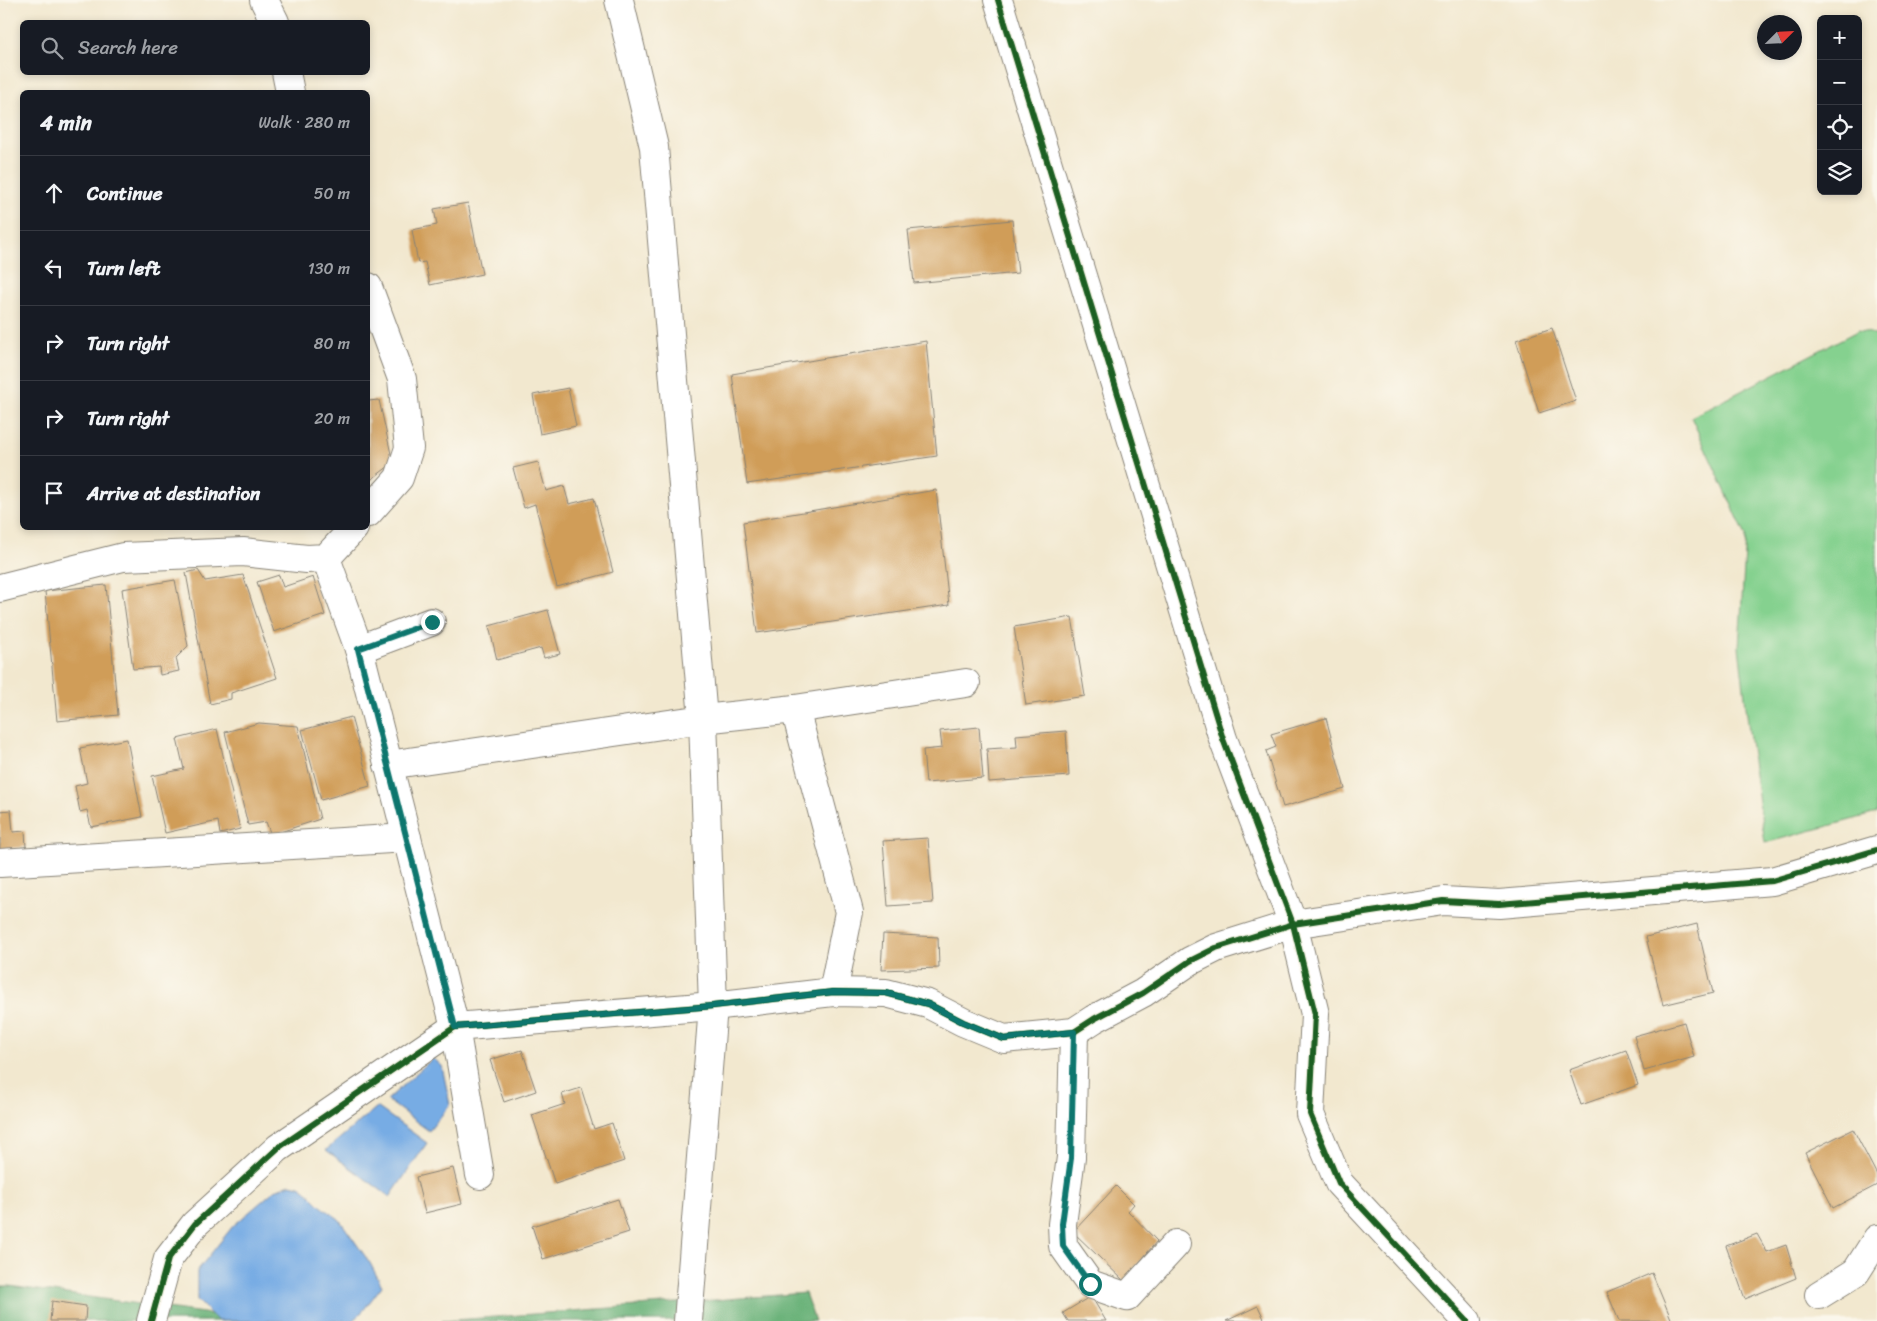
<!DOCTYPE html>
<meta charset="utf-8">
<style>
:root{--surface:#171b24;--page:#20242c;--text:#f1f3f6;--muted:#9ea1a6;--line:#363941}
body{margin:0;font-family:Sriracha,sans-serif;background:var(--page);color:var(--text)}
.controls{position:absolute;right:15px;top:15px;display:grid;overflow:hidden;border-radius:8px;box-shadow:0 2px 8px #0003}
.controls button{width:45px;height:45px;display:grid;place-items:center;padding:0;border:0;border-bottom:1px solid var(--line);background:var(--surface);color:var(--text);font:25px sans-serif}
.compass{position:absolute;left:1757px;top:15px;width:45px;height:45px;border-radius:50%;background:var(--surface);box-shadow:0 2px 8px #0003;rotate:66deg}
.stop{position:absolute;width:15px;height:15px;margin:-11px;border:4px solid #0f766e;border-radius:50%;background:#fff}
.stop.end{background:#0f766e;border-color:#fff;box-shadow:0 1px 5px #0008}
.list{margin:0;padding:0;list-style:none}
h2{display:flex;justify-content:space-between;align-items:center;height:65px;margin:0;padding:0 20px;font-size:21px}
h2 small{font-size:16px;font-weight:400;color:var(--muted)}
.list li{display:grid;grid-template-columns:32px 1fr auto;gap:15px;align-items:center;box-sizing:border-box;height:75px;padding:0 20px;border-top:1px solid var(--line)}
.list b{display:block;font-size:19px;white-space:nowrap}
.list em{font-size:16px;font-style:normal;color:var(--muted)}
.icon{flex:none;width:28px;height:28px;fill:none;stroke:currentColor;stroke-width:2;stroke-linecap:round;stroke-linejoin:round}
.map{position:relative;flex:none;width:1877px;height:1321px;overflow:hidden}
.search{position:absolute;background:var(--surface);box-shadow:0 2px 8px #0003;left:20px;top:20px;width:350px;height:55px;display:flex;align-items:center;gap:12px;box-sizing:border-box;padding:0 18px;border-radius:8px;color:var(--muted);font-size:19px}
.panel{position:absolute;background:var(--surface);box-shadow:0 2px 8px #0003;left:20px;top:90px;width:350px;height:440px;border-radius:8px}
.map>svg:first-child{display:block}
.green{fill:#85d18f;stroke:#507656}
.forest{fill:#6cb37a;stroke:#44684b}
.water{fill:#77ace4;stroke:#4a6480}
.building{fill:#d09d58}
.lines{fill:none;stroke-linecap:round;stroke-linejoin:round}
.minor-casing{stroke:#878276;stroke-width:30}
.minor{stroke:#fff;stroke-width:28}
.cycleway-casing{stroke:#fbf7ec;stroke-width:9}
.cycleway{stroke:#1b5e20;stroke-width:6}
.route{stroke:#0f766e;stroke-width:6}
</style>
<div class="map">
<svg width="1877" height="1321" viewBox="0 0 1877 1321">
<rect width="100%" height="100%" fill="#fbf7ec"/>
<filter id="ink" filterUnits="userSpaceOnUse"><feTurbulence type="fractalNoise" baseFrequency=".02" numOctaves="2"/><feDisplacementMap in="SourceGraphic" scale="10" xChannelSelector="R" yChannelSelector="G"/><feConvolveMatrix kernelMatrix="1 2 1 2 8 2 1 2 1" color-interpolation-filters="sRGB"/></filter>
<filter id="wash" filterUnits="userSpaceOnUse"><feTurbulence type="fractalNoise" baseFrequency=".0096" numOctaves="4" result="noise"/><feDisplacementMap in="SourceGraphic" scale="20" xChannelSelector="R" yChannelSelector="G"/><feGaussianBlur stdDeviation="1.12" result="paint"/><feColorMatrix in="noise" values="0 0 0 0 0 0 0 0 0 0 0 0 0 0 0 0 0 1.4 0 .05"/><feComposite in="paint" operator="in"/></filter>
<g filter="url(#wash)">
<rect width="100%" height="100%" fill="#f2e8cf"/>
<path class="green" d="M1859,330L1877,335V813L1765,843L1751,748L1739,647L1746,536L1691,417Z"/>
<g class="forest">
<path d="M0,1286H10L261,1321H0Z"/>
<path d="M805,1293L815,1321H442Z"/>
</g>
<g class="water">
<path d="M433,1058L442,1066L450,1105L429,1131L387,1100Z"/>
<path d="M377,1107L427,1143L390,1197L326,1150Z"/>
<path d="M290,1184L301,1186L321,1206L339,1219L370,1263L382,1286L362,1312L352,1321H218L197,1300V1271L233,1226L275,1190Z"/>
</g>
<g id="blocks">
<g class="building">
<path d="M468,203L482,274L430,285L425,262L418,263L412,230L437,225L434,209Z"/>
<path d="M1012,220L1018,273L914,283L908,230Z"/>
<path d="M1552,328L1576,401L1539,413L1516,340Z"/>
<path d="M926,341L937,456L747,484L732,374Z"/>
<path d="M568,388L576,426L540,434L533,395Z"/>
<path d="M379,400L393,463L368,482V401Z"/>
<path d="M538,462L546,491L564,486L569,504L594,498L613,572L557,587L535,504L524,508L513,468Z"/>
<path d="M936,490L949,605L757,633L743,522Z"/>
<path d="M198,570L205,581L243,575L277,678L231,693V699L210,704L186,573Z"/>
<path d="M279,575L283,587L313,577L325,615L274,632L257,582Z"/>
<path d="M175,580L188,646L176,658L179,671L160,675L159,667L133,669L122,589Z"/>
<path d="M106,585L118,715L57,721L45,591Z"/>
<path d="M548,610L560,654L544,658L541,648L497,660L489,626Z"/>
<path d="M1072,617L1085,696L1026,705L1014,627Z"/>
<path d="M351,717L370,786L321,800L302,730Z"/>
<path d="M1326,718L1345,789L1283,807L1266,751L1276,747L1271,734Z"/>
<path d="M259,723L298,726L320,819L271,835L266,822L248,825L225,732Z"/>
<path d="M979,727L983,778L926,783L923,750L942,748L940,731Z"/>
<path d="M217,729L240,829L220,834L218,821L165,833L152,776L184,769L177,739Z"/>
<path d="M1066,731L1069,776L989,782L987,749L1017,747L1016,735Z"/>
<path d="M127,739L142,817L91,827L87,810L80,812L75,786L87,783L80,748Z"/>
<path d="M11,810L13,832L25,831L26,847L0,849V811Z"/>
<path d="M928,838L933,903L888,906L883,841Z"/>
<path d="M1697,924L1713,993L1663,1005L1646,937Z"/>
<path d="M883,934L938,937L939,968L881,970Z"/>
<path d="M1684,1022L1694,1057L1644,1071L1634,1036Z"/>
<path d="M522,1050L536,1091L504,1102L490,1060Z"/>
<path d="M1626,1050L1638,1085L1581,1105L1569,1070Z"/>
<path d="M581,1088L594,1129L612,1123L624,1161L555,1184L532,1115L565,1104L562,1094Z"/>
<path d="M1853,1129L1877,1175V1185L1833,1208L1805,1153Z"/>
<path d="M453,1168L462,1204L425,1213L416,1177Z"/>
<path d="M1116,1186L1134,1204L1128,1211L1157,1241L1124,1281L1073,1232Z"/>
<path d="M618,1199L629,1232L543,1259L532,1226Z"/>
<path d="M1757,1234L1767,1252L1786,1245L1796,1278L1745,1299L1726,1246Z"/>
<path d="M1652,1273L1672,1321H1619L1607,1292Z"/>
<path d="M1091,1296L1106,1321H1068L1063,1313Z"/>
<path d="M52,1301L86,1306L85,1321H50Z"/>
<path d="M1258,1306L1265,1321H1226Z"/>
</g>
</g>
</g>
<g filter="url(#ink)">
<use href="#blocks" fill-opacity="0" stroke="#878276" stroke-width="1"/>
<g class="lines">
<defs>
<g id="minor">
<path d="M264,0L275,22"/>
<path d="M619,0L654,147L703,719L713,1006L688,1321"/>
<path d="M998,0L1223,739L1293,924L1315,1014L1310,1114L1339,1183L1467,1321"/>
<path d="M286,72L290,92"/>
<path d="M368,287L402,379L409,448L399,478L368,513"/>
<path d="M326,558L359,649L455,1027L480,1175"/>
<path d="M0,588L123,557L243,552L307,559L326,558L354,528"/>
<path d="M359,649L431,622"/>
<path d="M795,709L849,912L833,992"/>
<path d="M388,765L703,719L795,709L966,683"/>
<path d="M0,863L407,838"/>
<path d="M1074,1032L1071,1157L1062,1224L1063,1246L1090,1284L1127,1297L1176,1244"/>
<path d="M1819,1295L1856,1272L1877,1239"/>
<path d="M151,1321L168,1259L195,1224L278,1148L455,1027L713,1006L833,992L886,993L928,1004L963,1022L1004,1039L1074,1032L1094,1019L1143,993L1190,961L1216,948L1293,924L1443,901L1499,904L1772,881L1877,850"/>
</g>
</defs>
<use href="#minor" class="minor-casing"/>
<use href="#minor" class="minor"/>
<defs>
<g id="cycleway">
<path d="M998,0L1223,739L1293,924L1315,1014L1310,1114L1339,1183L1467,1321"/>
<path d="M151,1321L168,1259L195,1224L278,1148L455,1027L713,1006L833,992L886,993L928,1004L963,1022L1004,1039L1074,1032L1094,1019L1143,993L1190,961L1216,948L1293,924L1443,901L1499,904L1772,881L1877,850"/>
</g>
</defs>
<use href="#cycleway" class="cycleway-casing"/>
<use href="#cycleway" class="cycleway"/>
</g>
</g>
<g class="lines" filter="url(#ink)">
<path class="route" d="M432,622L358,649L455,1027L713,1006L833,992L886,993L928,1004L963,1022L1004,1039L1074,1032L1071,1158L1062,1224L1063,1246L1090,1284"/>
</g>
</svg>
<div class="controls">
<button>+</button>
<button>−</button>
<button><svg class="icon" aria-label="locate" viewBox="0 0 24 24"><circle cx="12" cy="12" r="6"/><path d="M12 2v4M12 18v4M2 12h4M18 12h4"/></svg></button>
<button><svg class="icon" aria-label="layers" viewBox="0 0 24 24"><path d="M12 4l9 5-9 5-9-5zM3 14l9 5 9-5"/></svg></button>
</div>
<svg class="compass" viewBox="-18 -18 36 36"><path d="M0-13l5 13h-10z" fill="#e53935"/><path d="M0 13l5-13h-10z" fill="#9ea1a6"/></svg>
<div class="stop" style="left:1090px;top:1284px"></div>
<div class="stop end" style="left:432px;top:622px"></div>
<div class="search"><svg class="icon" aria-label="search" viewBox="0 0 24 24"><circle cx="10" cy="10" r="6"/><path d="M15 15l6 6"/></svg>Search here</div>
<section class="panel">
<h2>4 min<small>Walk · 280 m</small></h2>
<ul class="list">
<li><svg class="icon" aria-label="ahead" viewBox="0 0 24 24"><path d="M12 20V5M6 11l6-6 6 6"/></svg><div><b>Continue</b></div><em>50 m</em></li>
<li><svg class="icon" aria-label="left" viewBox="0 0 24 24"><path d="M17 20v-9H6M10 6l-5 5 5 5"/></svg><div><b>Turn left</b></div><em>130 m</em></li>
<li><svg class="icon" aria-label="right" viewBox="0 0 24 24"><path d="M7 20v-9h11M14 6l5 5-5 5"/></svg><div><b>Turn right</b></div><em>80 m</em></li>
<li><svg class="icon" aria-label="right" viewBox="0 0 24 24"><path d="M7 20v-9h11M14 6l5 5-5 5"/></svg><div><b>Turn right</b></div><em>20 m</em></li>
<li><svg class="icon" aria-label="arrive" viewBox="0 0 24 24"><path d="M6 21V4h12l-3 4 3 4H6"/></svg><div><b>Arrive at destination</b></div></li>
</ul>
</section>
</div>
